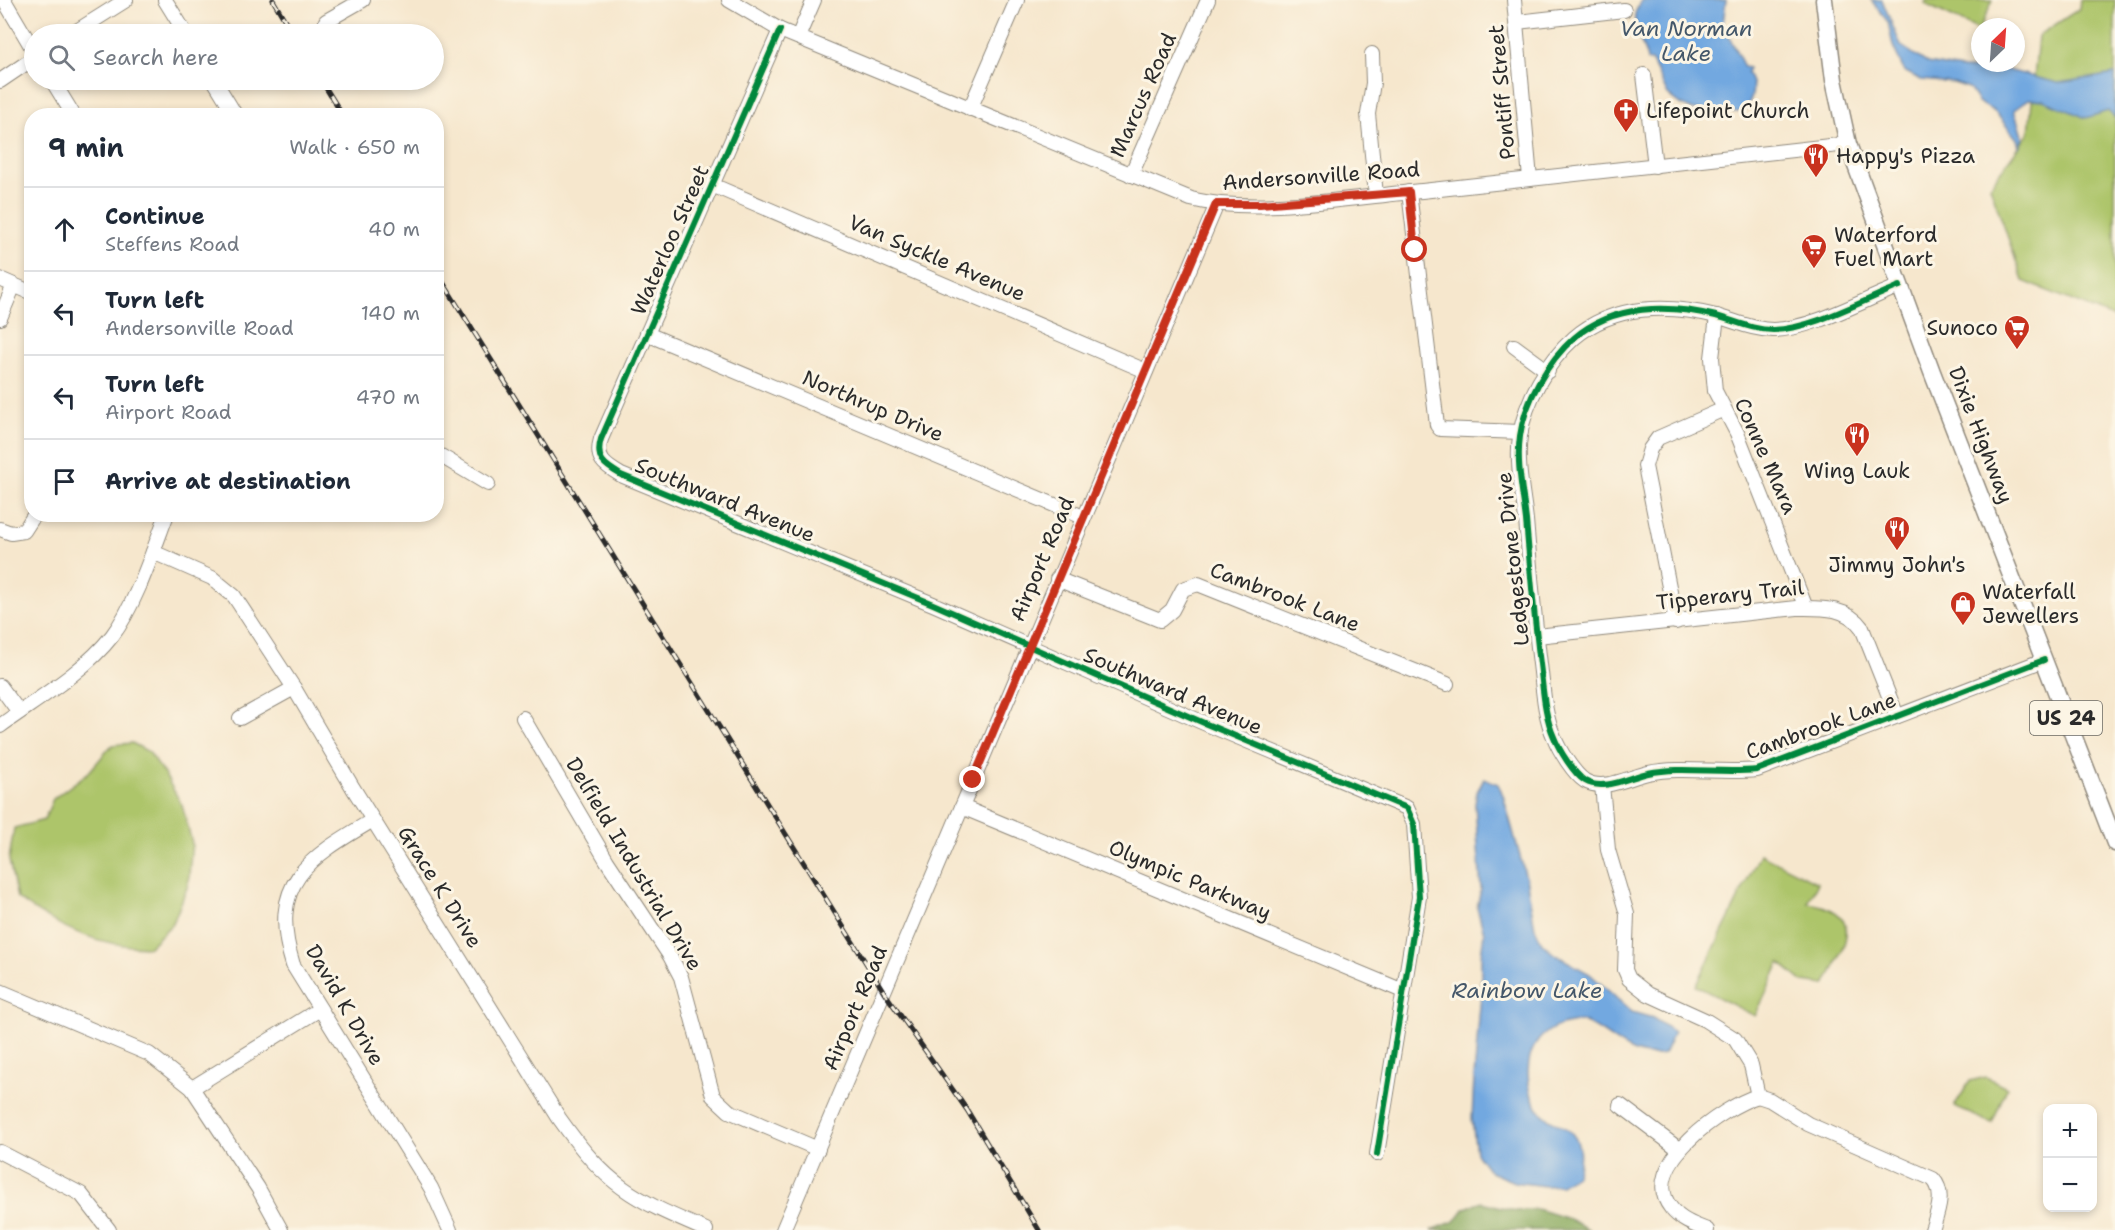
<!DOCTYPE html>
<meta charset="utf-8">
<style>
:root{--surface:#fff;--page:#f2f2f3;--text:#1f2937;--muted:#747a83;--line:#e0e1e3}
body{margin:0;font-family:"Shantell Sans",sans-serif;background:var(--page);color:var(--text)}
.controls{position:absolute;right:18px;bottom:18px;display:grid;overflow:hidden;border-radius:12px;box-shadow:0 3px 9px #0003}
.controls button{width:54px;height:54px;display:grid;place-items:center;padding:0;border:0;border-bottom:2px solid var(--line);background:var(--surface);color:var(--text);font:30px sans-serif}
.compass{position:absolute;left:1971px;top:18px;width:54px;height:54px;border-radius:50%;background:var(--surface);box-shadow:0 3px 9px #0003;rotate:25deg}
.stop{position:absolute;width:18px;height:18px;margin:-14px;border:4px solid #c8321e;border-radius:50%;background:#fff}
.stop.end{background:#c8321e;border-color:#fff;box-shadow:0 2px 6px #0008}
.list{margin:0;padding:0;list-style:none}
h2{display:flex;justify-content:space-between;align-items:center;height:78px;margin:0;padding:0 24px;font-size:26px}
h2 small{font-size:20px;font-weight:400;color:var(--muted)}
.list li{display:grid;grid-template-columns:39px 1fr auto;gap:18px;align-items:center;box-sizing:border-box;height:84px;padding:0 24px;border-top:2px solid var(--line)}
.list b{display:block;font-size:22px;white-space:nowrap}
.list p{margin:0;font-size:20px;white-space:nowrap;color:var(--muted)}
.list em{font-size:20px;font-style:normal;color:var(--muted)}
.icon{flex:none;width:33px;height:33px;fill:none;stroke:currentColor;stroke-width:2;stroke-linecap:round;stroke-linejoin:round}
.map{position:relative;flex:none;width:2115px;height:1230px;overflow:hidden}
.search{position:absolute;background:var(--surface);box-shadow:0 3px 9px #0003;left:24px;top:24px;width:420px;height:66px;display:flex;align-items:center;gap:15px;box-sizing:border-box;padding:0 21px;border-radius:33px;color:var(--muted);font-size:22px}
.panel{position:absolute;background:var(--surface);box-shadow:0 3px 9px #0003;left:24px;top:108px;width:420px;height:414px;border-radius:24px}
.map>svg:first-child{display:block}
.green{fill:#adc56a;stroke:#6c784a;stroke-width:1.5}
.forest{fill:#8aaa5e;stroke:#5a6a44;stroke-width:1.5}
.water{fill:#72a8e0;stroke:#4e6a86;stroke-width:1.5}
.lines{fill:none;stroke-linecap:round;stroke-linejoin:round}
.minor-casing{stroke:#90897c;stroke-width:16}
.major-casing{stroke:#90897c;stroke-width:19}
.minor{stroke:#fff;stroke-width:14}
.major{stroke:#fff;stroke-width:16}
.rail-casing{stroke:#2b2b2b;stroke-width:5}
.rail{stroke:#fcf5e5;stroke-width:3;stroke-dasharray:9;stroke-linecap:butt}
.cycleway-casing{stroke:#fcf5e5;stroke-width:10}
.cycleway{stroke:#00873e;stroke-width:6}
.route{stroke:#c8321e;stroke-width:8}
.labels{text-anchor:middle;stroke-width:6;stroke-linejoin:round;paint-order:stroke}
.shield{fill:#fcf5e5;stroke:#6a6863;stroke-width:1.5}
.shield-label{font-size:20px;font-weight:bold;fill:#2b2b2b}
.street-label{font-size:21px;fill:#2b2b2b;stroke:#fcf5e5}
.poi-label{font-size:21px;fill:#2b2b2b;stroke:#fcf5e5;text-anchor:start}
.water-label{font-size:22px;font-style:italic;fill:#44576a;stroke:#fcf5e5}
</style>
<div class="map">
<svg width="2115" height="1230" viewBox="0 0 2115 1230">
<rect width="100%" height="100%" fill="#fcf5e5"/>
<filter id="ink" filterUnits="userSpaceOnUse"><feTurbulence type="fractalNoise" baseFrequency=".0167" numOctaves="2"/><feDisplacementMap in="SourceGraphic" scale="12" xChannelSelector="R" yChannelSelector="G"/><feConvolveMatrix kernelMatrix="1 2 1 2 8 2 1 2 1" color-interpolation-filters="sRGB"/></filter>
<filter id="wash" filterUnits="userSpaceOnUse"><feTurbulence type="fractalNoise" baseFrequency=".008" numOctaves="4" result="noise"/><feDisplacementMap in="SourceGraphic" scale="24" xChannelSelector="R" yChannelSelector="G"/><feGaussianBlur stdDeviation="1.35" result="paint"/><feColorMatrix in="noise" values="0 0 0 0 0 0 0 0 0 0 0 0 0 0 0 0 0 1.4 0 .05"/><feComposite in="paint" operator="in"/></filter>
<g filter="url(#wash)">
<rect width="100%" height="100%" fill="#f6e7cd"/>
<g class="green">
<path d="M1926,0H1993L1979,30L1925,4Z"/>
<path d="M2080,0H2115V318L2023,281L1990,186L2029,133L2038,36L2079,9Z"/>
<path d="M132,743L149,752L166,777L182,805L192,843L188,885L173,923L149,947C99,947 57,927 17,898L9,860L14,828L44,820L53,799L89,772L112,745Z"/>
<path d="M1760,854L1818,883L1808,903C1869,912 1843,950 1825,985L1803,982L1780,963L1755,1016L1696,986Z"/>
<path d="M1986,1077L2007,1087L1992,1123L1954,1107L1970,1081Z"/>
</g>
<path class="forest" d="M1482,1202L1516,1211L1537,1209L1569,1219L1590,1230H1432L1455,1221L1465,1208Z"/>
<g class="water">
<path d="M1642,0H1726L1723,24L1744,67L1749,68L1747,73C1757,86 1753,101 1742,112L1693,110L1680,104L1668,95L1652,62L1647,61C1648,55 1632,27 1635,14C1636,9 1640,4 1642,0Z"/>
<path d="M1871,0H1882L1901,46L1927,63L1962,69H2004L2058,83L2115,74V118L2108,111L2086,118L2043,100L2029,99L2014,110L2023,138L2019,147L2017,139L1995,112L1978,102L1969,88L1954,83L1921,80L1904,71L1893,46L1888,22Z"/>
<path d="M1484,778L1498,784L1503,795L1526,878L1535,928L1542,943L1554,954L1590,974L1632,1012L1653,1018L1674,1032L1664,1054C1627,1062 1611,1031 1581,1021C1569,1023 1556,1025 1546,1033C1523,1050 1523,1091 1541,1112C1552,1125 1568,1124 1576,1139C1582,1151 1580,1163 1576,1175L1561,1185L1545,1186L1514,1182L1490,1172L1476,1153L1472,1119L1474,1078L1481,994V956L1484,933L1477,908L1481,889L1475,804L1477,792Z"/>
</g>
</g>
<g filter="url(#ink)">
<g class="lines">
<defs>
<g id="minor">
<path d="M4,0L34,51"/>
<path d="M165,0L186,34"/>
<path d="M729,0L780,30L1191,199C1255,215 1355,197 1422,191C1564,176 1706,160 1848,144"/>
<path d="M1514,0L1530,179"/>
<path d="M326,21L363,0"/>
<path d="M1517,22L1624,10"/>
<path d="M780,30L601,439C595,459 604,465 621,475L933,604L1204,723L1407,808L1414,824L1419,897L1377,1154"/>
<path d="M72,34L126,0"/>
<path d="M798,37L814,0"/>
<path d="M1372,54L1373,83L1368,114L1376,195"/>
<path d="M1644,75L1655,166"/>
<path d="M52,80L74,116"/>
<path d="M214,80L236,116"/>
<path d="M0,81L34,58"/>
<path d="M970,109L1017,0"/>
<path d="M1131,175L1208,0"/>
<path d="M712,185L1146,371"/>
<path d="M1409,192L1437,425L1440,429L1521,432"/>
<path d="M0,279L32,293"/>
<path d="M1900,286C1863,300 1813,329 1773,330C1753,330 1735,321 1716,316C1669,304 1613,304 1574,338C1548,361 1525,401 1520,436C1516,464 1523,493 1526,520C1530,568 1534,616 1540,664C1543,687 1544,715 1554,737C1559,750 1574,774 1585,781C1604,792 1629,777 1648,773C1683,766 1720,774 1757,770L2044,660"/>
<path d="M1717,316L1712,358L1715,391L1737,433L1806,608"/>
<path d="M0,318L14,285"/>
<path d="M647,334L1083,517"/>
<path d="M1514,346L1548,371"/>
<path d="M436,453L488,484"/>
<path d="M0,529L11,533L24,531L35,514"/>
<path d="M153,552L212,578L234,596L294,688L353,788L559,1118C607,1186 631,1198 706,1230"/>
<path d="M1057,579L1160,620L1172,610L1183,589L1198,584L1447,684"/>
<path d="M1676,622L1645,466L1650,449L1658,438L1724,409"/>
<path d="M1537,636L1797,608C1821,608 1846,606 1862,628L1897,716"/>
<path d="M0,686L19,712"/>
<path d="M240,718L294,688"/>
<path d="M523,718L607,861L670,956L681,977L713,1096L729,1111L818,1149"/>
<path d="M0,726C37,699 83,673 112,636C135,606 153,551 167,514"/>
<path d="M1602,785L1608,850L1627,914L1625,970L1629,979L1648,994L1705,1020L1735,1039L1751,1065L1758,1096"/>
<path d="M962,807L1403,991"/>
<path d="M373,820C309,858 267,882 293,965L431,1188L450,1230"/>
<path d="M0,991L149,1054L192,1088L258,1188L281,1230"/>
<path d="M192,1088L320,1009"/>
<path d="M1758,1096L1770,1100L1808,1124L1933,1179C1946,1193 1937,1214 1932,1230"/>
<path d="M1620,1105L1680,1150"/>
<path d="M0,1152L81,1194L109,1230"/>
<path d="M783,1230L1217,204"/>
<path d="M1707,1230C1694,1225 1680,1220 1671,1208C1637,1166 1724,1106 1758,1096"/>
</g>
<path id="major" d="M1824,0L1834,80L1848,144L1932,372L2115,843"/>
</defs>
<use href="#minor" class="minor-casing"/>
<use href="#major" class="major-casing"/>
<use href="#minor" class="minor"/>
<use href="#major" class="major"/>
<defs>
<g id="rail">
<path d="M273,0L293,34"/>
<path d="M321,80L343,116"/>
<path d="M436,271L884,992L967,1110L1039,1230"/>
</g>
</defs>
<use href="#rail" class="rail-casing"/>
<use href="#rail" class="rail"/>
<defs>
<g id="cycleway">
<path d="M780,30L601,439C595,459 604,465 621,475L933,604L1204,723L1407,808L1414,824L1419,897L1377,1154"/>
<path d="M1900,286C1863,300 1813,329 1773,330C1753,330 1735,321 1716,316C1669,304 1613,304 1574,338C1548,361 1525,401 1520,436C1516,464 1523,493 1526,520C1530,568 1534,616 1540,664C1543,687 1544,715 1554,737C1559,750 1574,774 1585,781C1604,792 1629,777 1648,773C1683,766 1720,774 1757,770L2044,660"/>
</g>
</defs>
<use href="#cycleway" class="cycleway-casing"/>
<use href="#cycleway" class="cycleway"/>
</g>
</g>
<g class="lines" filter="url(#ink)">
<path class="route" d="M973,780L1216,204H1260L1409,192L1415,250"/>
</g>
<defs>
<symbol id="church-pin" viewBox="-11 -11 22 30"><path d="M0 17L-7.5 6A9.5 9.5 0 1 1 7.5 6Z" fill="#c8321e" stroke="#fcf5e5"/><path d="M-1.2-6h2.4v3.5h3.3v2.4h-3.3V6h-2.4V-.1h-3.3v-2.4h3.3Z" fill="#fff"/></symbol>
<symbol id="restaurant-pin" viewBox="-11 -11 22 30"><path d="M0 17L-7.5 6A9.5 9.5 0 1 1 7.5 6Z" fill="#c8321e" stroke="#fcf5e5"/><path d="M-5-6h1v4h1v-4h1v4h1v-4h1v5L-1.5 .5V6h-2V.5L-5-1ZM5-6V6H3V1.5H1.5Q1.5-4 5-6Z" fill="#fff"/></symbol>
<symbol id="supermarket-pin" viewBox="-11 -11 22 30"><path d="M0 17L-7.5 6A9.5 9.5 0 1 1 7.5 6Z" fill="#c8321e" stroke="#fcf5e5"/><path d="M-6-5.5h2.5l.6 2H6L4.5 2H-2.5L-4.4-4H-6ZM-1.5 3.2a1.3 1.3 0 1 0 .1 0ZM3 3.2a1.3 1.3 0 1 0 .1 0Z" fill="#fff"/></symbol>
<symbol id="shop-pin" viewBox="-11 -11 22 30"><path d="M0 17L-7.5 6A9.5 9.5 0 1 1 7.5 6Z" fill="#c8321e" stroke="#fcf5e5"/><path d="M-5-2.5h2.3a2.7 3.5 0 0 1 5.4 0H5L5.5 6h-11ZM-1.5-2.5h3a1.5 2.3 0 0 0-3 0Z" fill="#fff"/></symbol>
</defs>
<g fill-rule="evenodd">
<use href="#church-pin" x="1611" y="96" width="30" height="40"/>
<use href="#restaurant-pin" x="1801" y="141" width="30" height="40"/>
<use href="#supermarket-pin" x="1799" y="232" width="30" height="40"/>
<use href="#supermarket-pin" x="2002" y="313" width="30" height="40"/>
<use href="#restaurant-pin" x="1842" y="420" width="30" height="40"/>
<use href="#restaurant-pin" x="1882" y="514" width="30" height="40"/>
<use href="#shop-pin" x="1948" y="589" width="30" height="40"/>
</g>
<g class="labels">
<rect class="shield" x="2030" y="701" width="72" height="34" rx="4.5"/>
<g class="shield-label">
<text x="2066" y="725">US 24</text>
</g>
<g class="street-label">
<text transform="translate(1502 92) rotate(-95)" y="7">Pontiff Street</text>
<text transform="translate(1143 95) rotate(-66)" y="7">Marcus Road</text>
<text transform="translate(1321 176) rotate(-4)" y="7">Andersonville Road</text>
<text transform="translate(670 240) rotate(-66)" y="7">Waterloo Street</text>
<text transform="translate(937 258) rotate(23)" y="7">Van Syckle Avenue</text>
<text transform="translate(873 406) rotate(23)" y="7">Northrup Drive</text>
<text transform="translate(1981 435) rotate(69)" y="7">Dixie Highway</text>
<text transform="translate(1766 456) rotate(66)" y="7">Conne Mara</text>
<text transform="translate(725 500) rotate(22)" y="7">Southward Avenue</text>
<text transform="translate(1042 559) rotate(-67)" y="7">Airport Road</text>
<text transform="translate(1513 559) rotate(-96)" y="7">Ledgestone Drive</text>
<text transform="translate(1730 595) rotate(-6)" y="7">Tipperary Trail</text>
<text transform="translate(1285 597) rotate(21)" y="7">Cambrook Lane</text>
<text transform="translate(1173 691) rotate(23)" y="7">Southward Avenue</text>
<text transform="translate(1821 726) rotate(-20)" y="7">Cambrook Lane</text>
<text transform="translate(634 864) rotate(59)" y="7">Delfield Industrial Drive</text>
<text transform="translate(1190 880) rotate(23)" y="7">Olympic Parkway</text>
<text transform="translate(440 887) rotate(58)" y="7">Grace K Drive</text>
<text transform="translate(345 1005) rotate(60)" y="7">David K Drive</text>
<text transform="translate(855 1008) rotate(-67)" y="7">Airport Road</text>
</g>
<g class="poi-label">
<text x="1646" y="118">Lifepoint Church</text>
<text x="1836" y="163">Happy's Pizza</text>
<text x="1834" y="242">Waterford<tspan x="1834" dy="24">Fuel Mart</tspan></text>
<text x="1998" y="335" text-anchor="end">Sunoco</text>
<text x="1857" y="478" text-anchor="middle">Wing Lauk</text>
<text x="1897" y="572" text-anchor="middle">Jimmy John's</text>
<text x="1982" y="599">Waterfall<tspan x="1982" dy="24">Jewellers</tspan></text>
</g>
<g class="water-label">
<text x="1686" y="36">Van Norman<tspan x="1686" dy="25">Lake</tspan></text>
<text x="1527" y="998">Rainbow Lake</text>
</g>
</g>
</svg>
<div class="controls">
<button>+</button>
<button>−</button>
</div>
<svg class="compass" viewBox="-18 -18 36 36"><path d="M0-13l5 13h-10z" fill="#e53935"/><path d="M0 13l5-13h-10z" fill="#747a83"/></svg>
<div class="stop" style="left:1415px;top:250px"></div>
<div class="stop end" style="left:973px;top:780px"></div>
<div class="search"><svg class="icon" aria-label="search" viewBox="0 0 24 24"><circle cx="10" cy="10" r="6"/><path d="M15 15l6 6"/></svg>Search here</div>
<section class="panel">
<h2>9 min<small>Walk · 650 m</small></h2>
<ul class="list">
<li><svg class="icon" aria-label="ahead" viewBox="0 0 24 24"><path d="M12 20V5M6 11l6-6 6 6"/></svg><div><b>Continue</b><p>Steffens Road</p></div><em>40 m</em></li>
<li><svg class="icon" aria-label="left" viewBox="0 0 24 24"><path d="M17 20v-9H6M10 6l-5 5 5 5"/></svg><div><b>Turn left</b><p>Andersonville Road</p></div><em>140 m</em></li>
<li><svg class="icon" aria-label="left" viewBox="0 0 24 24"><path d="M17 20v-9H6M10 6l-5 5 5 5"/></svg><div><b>Turn left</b><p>Airport Road</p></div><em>470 m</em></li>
<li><svg class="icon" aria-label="arrive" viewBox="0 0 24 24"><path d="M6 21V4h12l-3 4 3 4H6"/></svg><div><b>Arrive at destination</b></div></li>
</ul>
</section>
</div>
